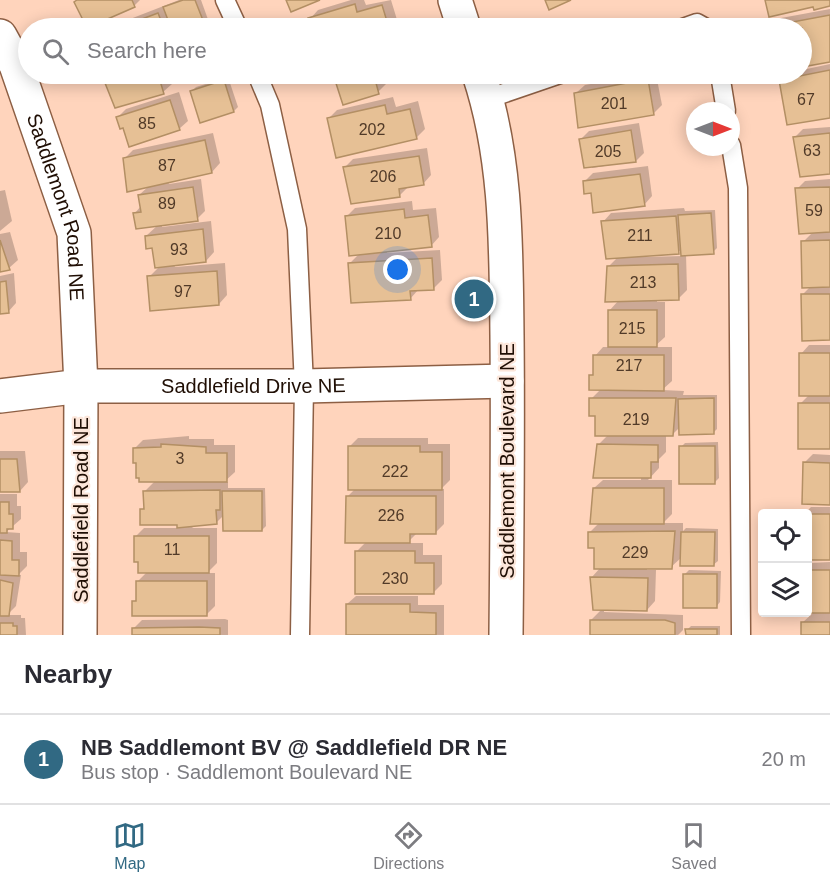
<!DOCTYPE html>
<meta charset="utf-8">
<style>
:root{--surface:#fff;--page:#f2f2f3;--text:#2b2b33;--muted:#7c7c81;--line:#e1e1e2;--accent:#316983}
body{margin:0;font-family:Arial,sans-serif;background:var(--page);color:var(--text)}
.controls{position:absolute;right:18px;bottom:18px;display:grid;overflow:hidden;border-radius:6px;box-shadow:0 3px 15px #0003}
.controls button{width:54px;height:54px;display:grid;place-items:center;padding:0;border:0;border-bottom:2px solid var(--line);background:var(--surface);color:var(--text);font:30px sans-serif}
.compass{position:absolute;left:686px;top:102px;width:54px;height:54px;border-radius:50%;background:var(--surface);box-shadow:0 3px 15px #0003;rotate:90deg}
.you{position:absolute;left:398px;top:270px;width:21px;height:21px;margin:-15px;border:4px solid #fff;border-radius:50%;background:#1a73e8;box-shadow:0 0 0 9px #1a73e833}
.badge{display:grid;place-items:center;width:39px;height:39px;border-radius:50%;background:var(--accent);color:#fff;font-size:20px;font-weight:700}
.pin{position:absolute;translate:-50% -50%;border:3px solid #fff;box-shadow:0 2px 6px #0006}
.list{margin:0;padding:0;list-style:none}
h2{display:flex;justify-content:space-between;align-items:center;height:78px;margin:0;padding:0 24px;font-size:26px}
h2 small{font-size:20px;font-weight:400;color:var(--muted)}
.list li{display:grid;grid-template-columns:39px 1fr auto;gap:18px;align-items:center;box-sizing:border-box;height:90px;padding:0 24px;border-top:2px solid var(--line)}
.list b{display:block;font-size:22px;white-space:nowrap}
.list p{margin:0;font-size:20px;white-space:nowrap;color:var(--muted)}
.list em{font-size:20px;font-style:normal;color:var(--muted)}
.icon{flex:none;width:33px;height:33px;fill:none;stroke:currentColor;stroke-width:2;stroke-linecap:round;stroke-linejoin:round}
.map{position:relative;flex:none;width:830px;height:635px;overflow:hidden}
.search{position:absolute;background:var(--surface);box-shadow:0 3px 15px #0003;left:18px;right:18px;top:18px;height:66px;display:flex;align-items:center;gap:15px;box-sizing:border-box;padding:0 21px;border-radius:33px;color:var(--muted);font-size:22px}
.sheet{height:168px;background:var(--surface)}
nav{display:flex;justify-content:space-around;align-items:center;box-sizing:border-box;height:84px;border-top:2px solid var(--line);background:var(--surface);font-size:16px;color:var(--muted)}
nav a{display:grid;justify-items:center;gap:3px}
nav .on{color:var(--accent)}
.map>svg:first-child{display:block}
.shadow{fill:#0003;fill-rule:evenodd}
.building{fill:#e6c095;stroke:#b38f64;stroke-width:1.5}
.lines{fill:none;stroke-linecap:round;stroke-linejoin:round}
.lane-casing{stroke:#8d5f44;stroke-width:21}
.street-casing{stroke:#8d5f44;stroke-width:36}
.secondary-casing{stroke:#8d5f44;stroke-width:36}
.lane{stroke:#fff;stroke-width:18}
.street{stroke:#fff;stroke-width:33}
.secondary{stroke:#fff;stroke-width:33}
.labels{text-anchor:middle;stroke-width:4.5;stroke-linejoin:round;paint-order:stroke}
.number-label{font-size:16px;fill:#513a28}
.street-label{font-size:20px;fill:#1f0e04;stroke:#fce6da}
</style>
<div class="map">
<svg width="830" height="635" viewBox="0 0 830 635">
<rect width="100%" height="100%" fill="#ffd4bc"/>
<g class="shadow">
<path d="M77,0H140L134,6L89,28L76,2Z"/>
<path d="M179,0H201L210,25L207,28H107Z"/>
<path d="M351,0H364L366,5L391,0L398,23L393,28H312L310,19L318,10Z"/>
<path d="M830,9V61L802,66V28L773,27L781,18Z"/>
<path d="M830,64V118L781,81L788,74H802V70Z"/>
<path d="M109,74H169L172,84L163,92L116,106L105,78Z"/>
<path d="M182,74H195L183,78Z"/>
<path d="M335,74H402L385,79L386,84L378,92L344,103Z"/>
<path d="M646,74H656L662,105L654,113L576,93L585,85Z"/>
<path d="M228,77L238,107L234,111L192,91L196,87Z"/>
<path d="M179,92L188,121L179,129L124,126L117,118L126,109Z"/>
<path d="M393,97L396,107L418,101L425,129L416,138L328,119L337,110Z"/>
<path d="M639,123L644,153L636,161L592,168L581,139L589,131Z"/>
<path d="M830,127V173L794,138L803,129Z"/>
<path d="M213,133L220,163L212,172L168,181L169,184L201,179L205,211L197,219L162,224V227L211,221L214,252L206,261L174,264L175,267L225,263L227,295L219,304L149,277L160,266L154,247L146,236L158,225L135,213L141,206L139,195L149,186L124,159L133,150Z"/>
<path d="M427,148L431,175L423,184L408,187L399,196L344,168L353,159Z"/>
<path d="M648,166L652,196L644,205L592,192L585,181L593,173Z"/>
<path d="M830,179V339L802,295L811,286L803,242L813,232L797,189L805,181Z"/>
<path d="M5,190L12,221L0,231V191Z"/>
<path d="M412,201L413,210L436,208L439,237L431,246L387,251V253L440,250L442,280L434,288L418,290L410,299L350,263L359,254L346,217L355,208Z"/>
<path d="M684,208L685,211L715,210L717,248L713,252L686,254L687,290L678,299H657V302H665V337L654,347H672V381L662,390L684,391L683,395H717V429L713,433L680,427L672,435H666V452L659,459V468L648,480H672V514L663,523H683V531L686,528L718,529V561L713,565L682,557L671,567H647V570H656L655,601L647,610L604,609V612L683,615V630L678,635H593L591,620L602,609L591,578L601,567L589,533L599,523L594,488L603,480H641V477L598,445L609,434L591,399L601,389L591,376L595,372V356L603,347H609V311L619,300L608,267L618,257L603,222L611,213ZM682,249V256L645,257V255L678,252Z"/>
<path d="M10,232L18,260L9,268L0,270V234Z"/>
<path d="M14,273L16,303L8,312L0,313V276Z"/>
<path d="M809,345H830V448L800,404L809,395L801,354Z"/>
<path d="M189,436V439H214V445H235V472L224,482H228V488H265L266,526L262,530L224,515L216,523H197L192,528H217V563L207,573H215V606L206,615L134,602L138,598V581L148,571L139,560L136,536L144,528H179V523L142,510L145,506V491L155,481L137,477L135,448L143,440Z"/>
<path d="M358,438H428V444H450V480L441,489H444V524L435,533H417L407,543H423V555H442V584L434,592L356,552L367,541L347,497L356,488L349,447Z"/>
<path d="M718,442L719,478L715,482L681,447L685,443Z"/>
<path d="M0,451H25L28,482L20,491H0Z"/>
<path d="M813,454L830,455V503L804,463Z"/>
<path d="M0,494H17V506H21V519L6,532L20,533V552H27V566L18,575H21L16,606L7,615H21V618H25L26,635H0Z"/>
<path d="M811,507H830V559H808V514H804Z"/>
<path d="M830,562V635H802V623L814,612H808V565L810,563Z"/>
<path d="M689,570L721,571L720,602L716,607L685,574Z"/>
<path d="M356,596H418V605H444V635H347V604Z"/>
<path d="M142,620L225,619L228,620V635H133V629Z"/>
<path d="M691,626H720V635H687V630Z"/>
</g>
<g class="building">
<path d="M77,0H132L135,7L87,28L74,2Z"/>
<path d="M183,0H195L206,28H171L163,7Z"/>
<path d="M286,0H320L291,12Z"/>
<path d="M545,0H571L549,10Z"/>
<path d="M765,0H830V6L814,10L813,7L769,17Z"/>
<path d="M355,4L357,12L382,5L389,28H312L308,18Z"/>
<path d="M158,13L164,28H118Z"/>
<path d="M830,15V62L802,67V28H772L771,26Z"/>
<path d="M830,70V118L787,125L779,80Z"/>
<path d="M117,74H158L164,94L115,108L103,78Z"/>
<path d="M333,74H402L403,75L376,83L379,94L343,105Z"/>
<path d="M648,79L654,115L578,128L574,93Z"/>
<path d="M224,80L234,112L200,123L190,91Z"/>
<path d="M170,100L180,130L129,147L123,128L120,129L116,117Z"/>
<path d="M385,105L387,114L410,109L417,139L336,158L327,118Z"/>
<path d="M631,130L636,162L584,168L579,139Z"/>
<path d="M830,133V174L800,177L793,137Z"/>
<path d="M205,140L212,173L127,192L123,158Z"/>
<path d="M419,156L424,185L399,189L400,197L351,204L343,167Z"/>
<path d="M640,174L645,206L593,213L591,193L584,194L583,181Z"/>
<path d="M193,187L198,221L136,229L133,213L141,212L138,195Z"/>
<path d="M830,187V232L799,234L795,188Z"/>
<path d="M404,209L405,218L428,215L432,247L349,256L345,216Z"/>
<path d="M711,213L714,254L681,256L678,215Z"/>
<path d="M676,216L679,254L606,259L601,221Z"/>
<path d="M203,229L206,262L155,268L152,248L146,249L145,236Z"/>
<path d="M0,240L10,270L0,272Z"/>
<path d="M830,240V287L802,288L801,241Z"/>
<path d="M432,258L434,290L410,291L411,300L351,303L348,263Z"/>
<path d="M678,264L679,300L605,302L607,266Z"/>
<path d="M217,271L219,305L150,311L147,276Z"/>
<path d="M6,281L9,313L0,314V282Z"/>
<path d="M801,294H830V340L802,341Z"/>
<rect x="608" y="310" width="49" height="37"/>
<rect x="799" y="353" width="31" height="43"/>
<path d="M593,355H664V391L589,390V375H593Z"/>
<path d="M589,398H676L673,436H595V416H589Z"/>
<path d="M714,398V434L679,435L678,399Z"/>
<rect x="798" y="403" width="32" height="46"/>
<path d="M161,444L206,447V453H227V482H139V478H136V463H133V448L161,447Z"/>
<path d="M597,444L658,445V462H651V478H593Z"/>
<path d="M348,446H420V452H442V490H348Z"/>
<rect x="679" y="446" width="36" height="38"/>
<path d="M0,459H17L20,492H0Z"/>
<path d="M803,462L830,463V505L802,504Z"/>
<path d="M593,488H664V524H590Z"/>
<path d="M220,490V510H216L217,524L177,528V525H140V509H144L143,491Z"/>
<path d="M222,491H262V531H223Z"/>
<path d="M346,496H436V534H410V543H345Z"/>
<path d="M0,502H9V514H13V529H7V533H0Z"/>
<rect x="808" y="514" width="22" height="46"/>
<path d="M675,531L672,569H594V548H588V532Z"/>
<path d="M681,532H715L714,566H680Z"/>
<path d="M134,536H209V573H138V562H134Z"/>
<path d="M0,540L12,541V560H19V576L0,575Z"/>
<path d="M355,551H415V563H434V594H355Z"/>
<path d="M808,570H830V613H801L808,612Z"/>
<rect x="683" y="574" width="34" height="34"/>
<path d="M590,577L648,578L647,611L593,610Z"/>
<path d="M0,580L13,583L9,616H0Z"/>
<path d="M136,581H207V616H132V601H136Z"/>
<path d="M346,604H410V612L436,613V635H346Z"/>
<path d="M590,620H665L675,623V635H590Z"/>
<rect x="801" y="622" width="29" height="13"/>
<path d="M0,623H13V626H17V635H0Z"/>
<path d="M199,627L220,628V635H132V628Z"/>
<path d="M685,629H717V635H686Z"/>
</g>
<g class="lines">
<defs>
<g id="lane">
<path d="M225,0L238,28"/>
<path d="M683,28L697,23L706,28"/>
<path d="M257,74L270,105L297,229L304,386L300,635"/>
<path d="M720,74L726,111"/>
<path d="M487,99L560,74"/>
<path d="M731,145L738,188L741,635"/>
</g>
<g id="street">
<path id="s1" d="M0,36L16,65L74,233L81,386L80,635"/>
<path id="s2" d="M0,396L81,386H304L507,381"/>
</g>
<g id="secondary">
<path d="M455,0L464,28"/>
<path d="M479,74C507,158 506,247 507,335C508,435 507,535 506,635"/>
</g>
</defs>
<use href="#lane" class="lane-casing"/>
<use href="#street" class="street-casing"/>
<use href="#secondary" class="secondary-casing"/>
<use href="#lane" class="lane"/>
<use href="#street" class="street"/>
<use href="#secondary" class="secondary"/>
</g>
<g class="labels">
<g class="number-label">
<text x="806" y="105">67</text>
<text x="614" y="109">201</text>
<text x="147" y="129">85</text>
<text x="372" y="135">202</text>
<text x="812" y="156">63</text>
<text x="608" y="157">205</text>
<text x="167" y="171">87</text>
<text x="383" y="182">206</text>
<text x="167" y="209">89</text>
<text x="814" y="216">59</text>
<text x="388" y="239">210</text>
<text x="640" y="241">211</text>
<text x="179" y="255">93</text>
<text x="643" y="288">213</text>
<text x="183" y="297">97</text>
<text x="632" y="334">215</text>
<text x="629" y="371">217</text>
<text x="636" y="425">219</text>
<text x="180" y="464">3</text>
<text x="395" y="477">222</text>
<text x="391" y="521">226</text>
<text x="172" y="555">11</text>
<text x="635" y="558">229</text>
<text x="395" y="584">230</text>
</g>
<g class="street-label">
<text dy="7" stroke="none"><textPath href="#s1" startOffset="182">Saddlemont Road NE</textPath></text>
<text dy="7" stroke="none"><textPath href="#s2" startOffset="254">Saddlefield Drive NE</textPath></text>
<text transform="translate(507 461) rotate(-90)" y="7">Saddlemont Boulevard NE</text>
<text transform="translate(81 510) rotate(-90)" y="7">Saddlefield Road NE</text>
</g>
</g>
</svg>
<div class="controls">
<button><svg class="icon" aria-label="locate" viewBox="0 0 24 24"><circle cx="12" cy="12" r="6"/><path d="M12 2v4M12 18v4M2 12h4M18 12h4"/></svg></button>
<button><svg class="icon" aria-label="layers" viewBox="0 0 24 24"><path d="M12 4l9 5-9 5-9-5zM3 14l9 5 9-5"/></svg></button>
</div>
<svg class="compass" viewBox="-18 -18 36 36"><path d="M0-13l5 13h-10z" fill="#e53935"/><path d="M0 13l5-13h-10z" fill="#7c7c81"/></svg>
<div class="you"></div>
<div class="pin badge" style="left:474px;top:299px">1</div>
<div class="search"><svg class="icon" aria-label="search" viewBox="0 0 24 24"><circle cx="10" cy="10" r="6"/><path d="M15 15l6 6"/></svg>Search here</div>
</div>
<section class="sheet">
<h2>Nearby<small></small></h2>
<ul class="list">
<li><span class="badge">1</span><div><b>NB Saddlemont BV @ Saddlefield DR NE</b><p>Bus stop · Saddlemont Boulevard NE</p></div><em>20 m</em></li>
</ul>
</section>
<nav>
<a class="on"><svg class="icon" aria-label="map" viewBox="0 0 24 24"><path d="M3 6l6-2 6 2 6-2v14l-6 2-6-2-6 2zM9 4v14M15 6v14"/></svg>Map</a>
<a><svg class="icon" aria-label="directions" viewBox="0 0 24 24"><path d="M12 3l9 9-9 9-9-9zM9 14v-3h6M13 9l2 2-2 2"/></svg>Directions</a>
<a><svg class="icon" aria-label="saved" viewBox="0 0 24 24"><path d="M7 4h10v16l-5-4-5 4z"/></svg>Saved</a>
</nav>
